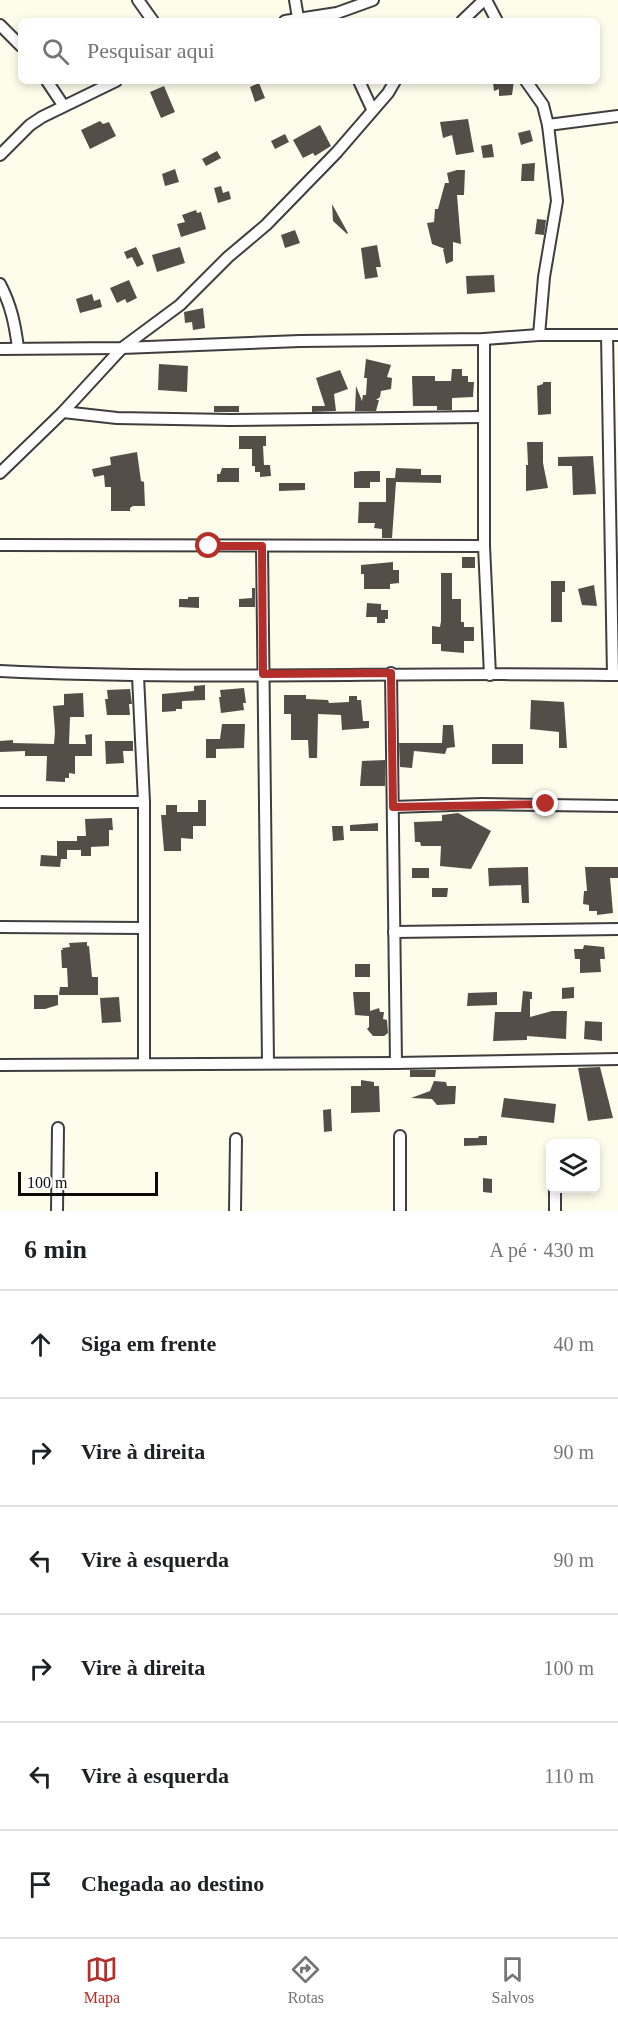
<!DOCTYPE html>
<html lang="pt">
<meta charset="utf-8">
<style>
:root{--surface:#fff;--page:#f6f6f6;--text:#202124;--muted:#757577;--line:#e0e0e0;--accent:#b52f2a}
body{margin:0;font-family:"Times New Roman",serif;background:var(--page);color:var(--text)}
.controls{position:absolute;right:18px;bottom:18px;display:grid;overflow:hidden;border-radius:9px;box-shadow:0 3px 9px #0003}
.controls button{width:54px;height:54px;display:grid;place-items:center;padding:0;border:0;border-bottom:2px solid var(--line);background:var(--surface);color:var(--text);font:30px sans-serif}
.scale{position:absolute;left:18px;bottom:15px;width:140px;box-sizing:border-box;padding-left:6px;border:3px solid #0b0b0b;border-top:0;font-size:16px;line-height:21px;white-space:nowrap;color:#0b0b0b;-webkit-text-stroke:4px #fff;paint-order:stroke}
.stop{position:absolute;width:18px;height:18px;margin:-14px;border:4px solid #b52f2a;border-radius:50%;background:#fff}
.stop.end{background:#b52f2a;border-color:#fff;box-shadow:0 2px 6px #0008}
.list{margin:0;padding:0;list-style:none}
h2{display:flex;justify-content:space-between;align-items:center;height:78px;margin:0;padding:0 24px;font-size:26px}
h2 small{font-size:20px;font-weight:400;color:var(--muted)}
.list li{display:grid;grid-template-columns:39px 1fr auto;gap:18px;align-items:center;box-sizing:border-box;height:108px;padding:0 24px;border-top:2px solid var(--line)}
.list b{display:block;font-size:22px;white-space:nowrap}
.list em{font-size:20px;font-style:normal;color:var(--muted)}
.icon{flex:none;width:33px;height:33px;fill:none;stroke:currentColor;stroke-width:2;stroke-linecap:round;stroke-linejoin:round}
.map{position:relative;flex:none;width:618px;height:1211px;overflow:hidden}
.search{position:absolute;background:var(--surface);box-shadow:0 3px 9px #0003;left:18px;right:18px;top:18px;height:66px;display:flex;align-items:center;gap:15px;box-sizing:border-box;padding:0 21px;border-radius:9px;color:var(--muted);font-size:22px}
.sheet{height:726px;background:var(--surface)}
nav{display:flex;justify-content:space-around;align-items:center;box-sizing:border-box;height:84px;border-top:2px solid var(--line);background:var(--surface);font-size:16px;color:var(--muted)}
nav a{display:grid;justify-items:center;gap:3px}
nav .on{color:var(--accent)}
.map>svg:first-child{display:block}
.building{fill:#544e48}
.lines{fill:none;stroke-linecap:round;stroke-linejoin:round}
.minor-casing{stroke:#3e3e3e;stroke-width:14}
.minor{stroke:#fff;stroke-width:10}
.route{stroke:#b52f2a;stroke-width:8}
</style>
<div class="map">
<svg width="618" height="1211" viewBox="0 0 618 1211">
<rect width="100%" height="100%" fill="#fefceb"/>
<g class="building">
<path d="M514,81L512,95L499,96V89L494,91L493,83Z"/>
<path d="M259,83L265,98L255,102L250,87Z"/>
<path d="M164,86L175,112L161,118L150,92Z"/>
<path d="M468,119L474,152L456,155L452,135L443,138L440,122Z"/>
<path d="M100,121L103,124L109,122L116,136L90,149L81,130Z"/>
<path d="M320,125L331,146L315,156L313,153L303,158L293,140Z"/>
<path d="M530,130L533,141L521,145L518,133Z"/>
<path d="M285,134L289,142L275,149L271,141Z"/>
<path d="M492,144L494,157L483,158L481,146Z"/>
<path d="M217,151L221,158L206,166L202,159Z"/>
<path d="M535,163L534,181H521L522,164Z"/>
<path d="M175,169L179,182L165,186L162,174Z"/>
<path d="M457,170H465L464,195H457L461,244L453,242V261L446,264L443,249H445L432,244L427,223L434,222L435,209H438L445,183H449L447,173Z"/>
<path d="M221,186L223,193L229,191L231,199L218,203L214,188Z"/>
<path d="M332,204L348,233L347,234L333,221Z"/>
<path d="M196,210L197,213L201,212L206,229L181,237L177,224L185,222L182,215Z"/>
<path d="M537,219L546,220L544,235L535,234Z"/>
<path d="M295,230L300,243L285,248L281,235Z"/>
<path d="M377,245L381,267H376L378,277L365,279L361,248Z"/>
<path d="M136,247L144,264L137,267L132,257L127,259L124,252Z"/>
<path d="M180,247L185,263L157,272L152,255Z"/>
<path d="M494,275L495,292L467,294L466,276Z"/>
<path d="M129,280L137,298L127,303L125,299L117,303L110,288Z"/>
<path d="M92,294L94,301L100,299L102,307L80,313L76,299Z"/>
<path d="M203,308L205,328L193,330L192,322L185,323L184,312Z"/>
<path d="M366,359L391,365L387,377L392,378L391,389L381,391L380,397L376,400H379L376,411H355L356,386L362,401L363,395H366L367,378H364Z"/>
<path d="M159,364L188,366L187,392L158,390Z"/>
<path d="M452,369H462V376H468V382H474L473,397L452,398V410H437V406H413L412,376H435V381H451Z"/>
<path d="M340,370L348,389L334,394L336,411L312,412V406H325L316,378Z"/>
<path d="M543,382H551V414L538,415L537,386L543,384Z"/>
<rect x="214" y="406" width="25" height="6"/>
<path d="M239,436H266V446H263L264,465H270L271,476L260,477V472H255V466H252V449H239Z"/>
<path d="M527,442H543V463L548,488L526,491V465H528Z"/>
<path d="M137,452L141,481L144,482L145,506H133L130,508V511H111V487H105L104,475L94,477L92,469L111,465L110,457Z"/>
<path d="M593,456L596,494L573,495L572,466H558V457Z"/>
<path d="M222,468H239V482H217V474H220Z"/>
<path d="M396,468L421,469V475H441V483L396,482L392,538H382V529L374,528L375,523H358L359,502H386V478H395Z"/>
<path d="M361,471H380V482H370V488H354V472Z"/>
<path d="M279,483H305V490L279,491Z"/>
<rect x="462" y="557" width="13" height="11"/>
<path d="M393,562V570H399V583L390,584V589H364V574H361V565Z"/>
<path d="M441,573H452V599H461V622H464V627H474V641H464V653L441,651V644H432V626L440,627L441,621Z"/>
<path d="M551,581H565V592H562V622H551Z"/>
<path d="M594,585L597,606L582,605L578,589Z"/>
<path d="M252,588H255V607H239V599L252,598Z"/>
<path d="M188,597H199V608L179,607V599H188Z"/>
<path d="M367,603L381,604V610H388V619H385V623H377V617H366Z"/>
<path d="M205,685V700L182,701V709H176V711L162,712V694L194,691V686Z"/>
<path d="M244,688L246,703H243L244,710L221,713L219,697H221L220,690Z"/>
<path d="M130,689L132,704H129L130,715H107L105,699H108L107,690Z"/>
<path d="M83,693L84,717H70L69,744H86L85,735L92,734V756H75V774L69,773V778H65V782L46,781L47,756H25V751L0,752V741L13,740V743L54,744L55,732L53,706L64,705V694Z"/>
<path d="M284,695H306V699L328,700L329,703L349,702V696H357V700H361L363,721H369V728L342,730L341,715L318,714L317,758H309L308,740H291V714H284Z"/>
<path d="M531,700L564,702L567,748H559V732L530,729Z"/>
<path d="M222,724H245L244,748L216,749V758H206V739H220Z"/>
<path d="M443,725H453L455,747L447,748L445,754L414,751L412,768L400,767L399,743H442Z"/>
<path d="M105,741H133V751H123L124,763L106,764Z"/>
<rect x="492" y="744" width="31" height="20"/>
<path d="M385,760V786H360L362,761Z"/>
<path d="M198,800H206V826H193V839L181,838V851H164L161,815H166V805H177V812H198Z"/>
<path d="M458,813L491,831L471,869L440,866L441,846H421L420,842H415L414,822L442,821V815Z"/>
<path d="M112,818L113,830H109V846L91,847V856H81V850H67V859H61L60,867L40,866L41,855L57,856V841H77V836H86L85,819Z"/>
<path d="M378,823V831H350V825Z"/>
<path d="M332,826H343L344,840L333,841Z"/>
<path d="M528,867L529,903H522L521,885L489,886L488,868Z"/>
<path d="M585,867H618V878H610L613,913L597,915V911H589V905L583,904L584,891H587Z"/>
<rect x="412" y="868" width="17" height="10"/>
<path d="M432,888H448L447,897H432Z"/>
<path d="M87,942V946H89L92,977H98V995H59L60,987H68L67,968H62L61,950H63L62,948L70,947L69,943Z"/>
<path d="M584,945L604,947L605,959H600L601,972L580,973V959H575L574,949H583Z"/>
<rect x="355" y="964" width="15" height="13"/>
<path d="M574,987V998L562,999V988Z"/>
<path d="M523,991L532,992V999H530V1017L552,1011H567L566,1039L527,1036V1040L493,1041L495,1012H521Z"/>
<path d="M353,992H370V1011L379,1008L380,1012H384L383,1019L387,1020L388,1033L384,1036H373L367,1029L369,1027V1016L355,1015Z"/>
<path d="M497,992V1005L467,1006L468,993Z"/>
<path d="M34,995H58V1005L45,1009H34Z"/>
<path d="M119,997L121,1022L102,1023L100,998Z"/>
<path d="M585,1021L602,1022V1041L584,1039Z"/>
<path d="M600,1067L613,1118L588,1121L578,1068Z"/>
<path d="M410,1070H436L435,1077H410Z"/>
<path d="M361,1080L374,1082V1086H379L380,1112L351,1113V1086H361Z"/>
<path d="M434,1081L446,1082L447,1086H456L455,1104L437,1105L432,1099L411,1098L430,1091Z"/>
<path d="M504,1098L556,1104L554,1123L501,1117Z"/>
<path d="M331,1109L332,1131L324,1132L323,1110Z"/>
<path d="M479,1136H487V1145L464,1146V1138H478Z"/>
<path d="M483,1178L492,1179V1193L483,1192Z"/>
</g>
<g class="lines">
<defs>
<g id="minor">
<path d="M138,0L153,21"/>
<path d="M295,0L298,18"/>
<path d="M486,0L497,21"/>
<path d="M285,21L337,13L373,0"/>
<path d="M462,21L484,0"/>
<path d="M0,25L21,46"/>
<path d="M47,81L63,105"/>
<path d="M359,81L372,109"/>
<path d="M526,81L543,105L548,125L557,201L544,277L539,335"/>
<path d="M548,125L618,116"/>
<path d="M0,155L30,125L42,117L116,81"/>
<path d="M0,284C11,305 15,324 18,348"/>
<path d="M607,335L613,675"/>
<path d="M484,339V546L490,675"/>
<path d="M0,349L122,348L300,341L484,339L539,335H618"/>
<path d="M63,412L117,418L230,420L483,417"/>
<path d="M0,473L63,412L122,348L180,305L228,257L266,225L337,152L388,93L395,81"/>
<path d="M0,545L484,546"/>
<path d="M262,546L268,1063"/>
<path d="M0,671C206,681 412,671 618,675"/>
<path d="M391,673L396,1063"/>
<path d="M138,676L144,802V1064"/>
<path d="M0,802H144"/>
<path d="M393,807L482,804L618,806"/>
<path d="M0,927L143,928"/>
<path d="M394,932L618,929"/>
<path d="M0,1065L396,1063L618,1059"/>
<path d="M400,1136V1211"/>
<path d="M555,1188V1211"/>
<path d="M57,1211L58,1128"/>
<path d="M235,1211L236,1139"/>
</g>
</defs>
<use href="#minor" class="minor-casing"/>
<use href="#minor" class="minor"/>
</g>
<g class="lines">
<path class="route" d="M209,546H262L263,674L391,673L393,807L546,804"/>
</g>
</svg>
<div class="controls">
<button><svg class="icon" aria-label="layers" viewBox="0 0 24 24"><path d="M12 4l9 5-9 5-9-5zM3 14l9 5 9-5"/></svg></button>
</div>
<div class="scale">100 m</div>
<div class="stop" style="left:209px;top:546px"></div>
<div class="stop end" style="left:546px;top:804px"></div>
<div class="search"><svg class="icon" aria-label="search" viewBox="0 0 24 24"><circle cx="10" cy="10" r="6"/><path d="M15 15l6 6"/></svg>Pesquisar aqui</div>
</div>
<section class="sheet">
<h2>6 min<small>A pé · 430 m</small></h2>
<ul class="list">
<li><svg class="icon" aria-label="ahead" viewBox="0 0 24 24"><path d="M12 20V5M6 11l6-6 6 6"/></svg><div><b>Siga em frente</b></div><em>40 m</em></li>
<li><svg class="icon" aria-label="right" viewBox="0 0 24 24"><path d="M7 20v-9h11M14 6l5 5-5 5"/></svg><div><b>Vire à direita</b></div><em>90 m</em></li>
<li><svg class="icon" aria-label="left" viewBox="0 0 24 24"><path d="M17 20v-9H6M10 6l-5 5 5 5"/></svg><div><b>Vire à esquerda</b></div><em>90 m</em></li>
<li><svg class="icon" aria-label="right" viewBox="0 0 24 24"><path d="M7 20v-9h11M14 6l5 5-5 5"/></svg><div><b>Vire à direita</b></div><em>100 m</em></li>
<li><svg class="icon" aria-label="left" viewBox="0 0 24 24"><path d="M17 20v-9H6M10 6l-5 5 5 5"/></svg><div><b>Vire à esquerda</b></div><em>110 m</em></li>
<li><svg class="icon" aria-label="arrive" viewBox="0 0 24 24"><path d="M6 21V4h12l-3 4 3 4H6"/></svg><div><b>Chegada ao destino</b></div></li>
</ul>
</section>
<nav>
<a class="on"><svg class="icon" aria-label="map" viewBox="0 0 24 24"><path d="M3 6l6-2 6 2 6-2v14l-6 2-6-2-6 2zM9 4v14M15 6v14"/></svg>Mapa</a>
<a><svg class="icon" aria-label="directions" viewBox="0 0 24 24"><path d="M12 3l9 9-9 9-9-9zM9 14v-3h6M13 9l2 2-2 2"/></svg>Rotas</a>
<a><svg class="icon" aria-label="saved" viewBox="0 0 24 24"><path d="M7 4h10v16l-5-4-5 4z"/></svg>Salvos</a>
</nav>
